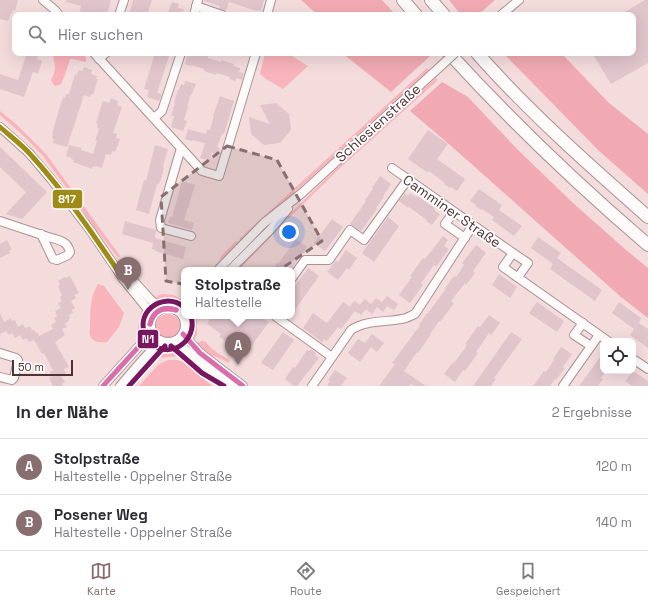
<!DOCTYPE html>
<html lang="de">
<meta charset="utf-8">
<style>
:root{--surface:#fff;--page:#f7f7f7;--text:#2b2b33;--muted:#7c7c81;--line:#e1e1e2;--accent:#896e70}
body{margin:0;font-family:"Space Grotesk",sans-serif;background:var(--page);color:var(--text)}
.controls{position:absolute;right:12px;bottom:12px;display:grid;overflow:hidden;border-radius:8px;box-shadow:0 4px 16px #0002}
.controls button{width:36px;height:36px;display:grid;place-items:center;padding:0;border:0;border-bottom:1px solid var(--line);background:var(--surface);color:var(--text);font:20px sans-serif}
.scale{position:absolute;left:12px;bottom:10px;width:61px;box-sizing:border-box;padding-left:4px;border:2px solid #4f3235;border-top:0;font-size:11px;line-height:14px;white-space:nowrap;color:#4f3235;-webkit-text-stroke:3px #fff;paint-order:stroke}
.you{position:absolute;left:289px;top:232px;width:14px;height:14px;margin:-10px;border:3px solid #fff;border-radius:50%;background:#1a73e8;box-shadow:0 0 0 6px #1a73e833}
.badge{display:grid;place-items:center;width:26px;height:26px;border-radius:50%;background:var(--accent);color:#fff;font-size:13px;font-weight:700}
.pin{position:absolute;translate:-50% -33px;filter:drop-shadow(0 1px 2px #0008)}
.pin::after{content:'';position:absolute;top:21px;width:14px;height:12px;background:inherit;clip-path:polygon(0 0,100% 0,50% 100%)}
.popup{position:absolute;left:181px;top:267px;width:114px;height:52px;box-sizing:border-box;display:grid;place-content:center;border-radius:8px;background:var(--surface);filter:drop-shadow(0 1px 3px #0005);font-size:13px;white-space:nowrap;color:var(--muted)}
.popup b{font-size:15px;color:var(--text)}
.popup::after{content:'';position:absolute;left:50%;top:100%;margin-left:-8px;border:8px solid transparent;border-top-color:var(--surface)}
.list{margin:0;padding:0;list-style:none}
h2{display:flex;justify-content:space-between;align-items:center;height:52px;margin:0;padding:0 16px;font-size:17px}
h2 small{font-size:13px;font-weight:400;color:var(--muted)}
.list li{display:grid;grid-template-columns:26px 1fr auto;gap:12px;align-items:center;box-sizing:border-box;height:56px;padding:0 16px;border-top:1px solid var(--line)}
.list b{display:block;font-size:15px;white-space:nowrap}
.list p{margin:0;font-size:13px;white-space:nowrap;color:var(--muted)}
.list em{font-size:13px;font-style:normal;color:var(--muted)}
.icon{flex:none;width:22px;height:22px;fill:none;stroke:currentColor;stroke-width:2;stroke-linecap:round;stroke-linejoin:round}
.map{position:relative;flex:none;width:648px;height:386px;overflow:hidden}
.search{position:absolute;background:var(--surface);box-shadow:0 4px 16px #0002;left:12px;right:12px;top:12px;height:44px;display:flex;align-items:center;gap:10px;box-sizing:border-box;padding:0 14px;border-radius:8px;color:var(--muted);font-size:15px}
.sheet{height:164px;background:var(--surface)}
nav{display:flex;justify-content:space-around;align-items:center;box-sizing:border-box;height:56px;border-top:1px solid var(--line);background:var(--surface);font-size:11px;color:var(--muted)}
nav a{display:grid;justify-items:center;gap:2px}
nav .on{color:var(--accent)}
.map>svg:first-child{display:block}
.green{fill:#f9b3ba}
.forest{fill:#f1aab3}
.building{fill:#e0c5cb}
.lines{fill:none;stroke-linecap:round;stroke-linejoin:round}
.minor-casing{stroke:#a99294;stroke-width:10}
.highway-casing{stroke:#a99294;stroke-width:14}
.minor{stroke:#fdfafa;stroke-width:8}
.highway{stroke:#fdfafa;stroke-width:12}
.minor-bridge-casing{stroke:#a99294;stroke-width:10;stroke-linecap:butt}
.minor-bridge{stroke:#fdfafa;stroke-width:8}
.bus-1-casing{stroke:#fff;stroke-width:8}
.bus-2-casing{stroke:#fff;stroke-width:8}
.bus-3-casing{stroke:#fff;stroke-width:8}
.bus-1{stroke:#da6eab;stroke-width:5}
.bus-2{stroke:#9f8c17;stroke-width:5}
.bus-3{stroke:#791660;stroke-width:5}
.marked{fill:#896e70;fill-opacity:0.2;stroke:#896e70;stroke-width:3;stroke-dasharray:8 5;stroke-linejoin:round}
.labels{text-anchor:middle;stroke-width:3.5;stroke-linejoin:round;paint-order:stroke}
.street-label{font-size:14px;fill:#4f3235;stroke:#fff}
.line-badge{stroke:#fff;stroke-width:1.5}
.badge-label{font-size:11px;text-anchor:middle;font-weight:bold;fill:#fff}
</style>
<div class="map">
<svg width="648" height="386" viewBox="0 0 648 386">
<rect width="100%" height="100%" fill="#f4dcdd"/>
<g class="green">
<path d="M54,53H82L86,58V62L72,59H70L65,75L61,84L56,86L54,85L51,80C53,76 55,72 55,67C55,61 52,58 54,53Z"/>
<path d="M265,53H287L308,66L283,89L266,79L260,74Z"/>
<path d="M427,68L429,70L218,262L221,256L236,241L238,242L240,239H239Z"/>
<path d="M436,78L438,80L340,168L288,219L239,270H234C299,204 366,139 436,78Z"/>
<path d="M0,111L16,124L46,154L120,256L118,258L88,219L60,179L43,156L26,138L0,115Z"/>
<path d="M98,284L104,286L124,313L119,327L107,342C101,343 93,342 90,336C89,333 90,329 90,326C90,311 90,297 98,284Z"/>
<path d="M162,294C170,295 176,293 181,301L177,305C167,305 163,305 154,300L159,295Z"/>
<path d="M144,308C150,318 147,330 142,339L138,335L137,333L141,312Z"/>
<circle cx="168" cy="326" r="12"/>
<path d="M189,316H196L197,317V335L192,341L188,332Z"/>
<path d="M201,341L206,342C212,351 221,355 230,360L228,363L222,359L204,353L195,345Z"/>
<path d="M165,346C171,346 176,347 182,351L177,356L162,358L154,350L158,348Z"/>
<path d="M151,354L155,359V362L131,386H127L138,374L144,362Z"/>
<path d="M186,354L213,380L211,382L185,359L184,357Z"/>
<path d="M168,360H177L184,362L212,386H139L159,364Z"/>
</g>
<g class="forest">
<path d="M301,0H382L396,15H318Z"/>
<path d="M449,0H495L478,15H461Z"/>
<path d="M342,53H430L431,55L391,92Z"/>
<path d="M503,53H561L609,103L648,134V194L599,151Z"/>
<path d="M442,82L468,97L517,149L573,203L625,249L648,268V318L621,297L450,145L410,111Z"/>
</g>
<g class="building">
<path d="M0,0H18L15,11L13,10L12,13H11L8,21L0,19Z"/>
<path d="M66,0H111L107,15H79L81,6L66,2Z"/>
<path d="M133,0H152L147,15H129Z"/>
<path d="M204,0H264L261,11L258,10L257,11L229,2L226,11L219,8L220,6L204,1Z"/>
<path d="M645,0H648V63L611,84L592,53H633V15H620Z"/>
<path d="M172,2L179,4L178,8L184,9L182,15H167Z"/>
<path d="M27,53H36V55H38L37,59L42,61L38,74L33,72L24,97L0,89V74L18,80Z"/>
<path d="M155,53H170L157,93L162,94L159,101L147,97L149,90L144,89Z"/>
<path d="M188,53H199L208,56V58L221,62V60L234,64L233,66L240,68L239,72L244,73L242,80L236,78V81L229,79L230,77L223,75L217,73L216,75L204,71V69L192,65L191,66L185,64Z"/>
<path d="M84,67L92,70L91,73L92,74L97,76L96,79H98L93,95L91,94L90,97L84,95L67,147L53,143L54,139L52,138L53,134L52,133L63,97L65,98L66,94H69L75,74L77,75L79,70L82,71Z"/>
<path d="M185,81L196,84L192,94H191L187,107H188L184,120L187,121L183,131L171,127L174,116H171L175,103L174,102L178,90H179L181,84L184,85Z"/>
<path d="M220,96L234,101L224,134H222L217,147L220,148L218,155L212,153L210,161L200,158L205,143L192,140V141L185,139L188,129L206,134L207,129L210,130L214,116H213Z"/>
<path d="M111,98L118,101L117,105L122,107L113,133L117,134L116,138L120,139L115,152L112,151L111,155L106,154L102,168L96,166V167L93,166L92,169L73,162L74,160L71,159L72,158L66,156L69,145L81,148V150L93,154L97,141H95L99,129L97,128L98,124L96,123L101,107L103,101L109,103Z"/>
<path d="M276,103L289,114L291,130L280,143L264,145L251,134L249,117L270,124L260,105Z"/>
<path d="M428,130L448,144L437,159L465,179L457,191L451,187L450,188L444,184L445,183L429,171L428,173L408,159Z"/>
<path d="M155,145L168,149L163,166L164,167L161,179L159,184H157L149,214L136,210L144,180L146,181Z"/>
<path d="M0,147L47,192L22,219L6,214L26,192L0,167Z"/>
<path d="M380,176L391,184L383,196L384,197L376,208L377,209L361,231L353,226L350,224L366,201L365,200L373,189L372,188Z"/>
<path d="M182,181L195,185L184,220L194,223L192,230L168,223L170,216L172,217Z"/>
<path d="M479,189L502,205L499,210L522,226L514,236L492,220L494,217L482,209L481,210L475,206L476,205L470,201Z"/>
<path d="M405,193L408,196L410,193L416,197L417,196L435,208L434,210L440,214L432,225L426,221L427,220L409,207L408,208L399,201Z"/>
<path d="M388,217L399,226L374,262L362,253Z"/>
<path d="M332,219L343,227L325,251L314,243Z"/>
<path d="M125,221L156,230L155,238L186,247L183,259L155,251V250L152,249L153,243L122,234Z"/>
<path d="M443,236L448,240L444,246L449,249L436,267L434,265L421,283L423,285L410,303L399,295L412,277L410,276L423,258L425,259Z"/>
<path d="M538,237L561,253L557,258L602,290L595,301L550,269L553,264L531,248Z"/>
<path d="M296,239L307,247L291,270H272L278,262L279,263Z"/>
<path d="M7,240L12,250L9,251L10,253L0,258V244Z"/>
<path d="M476,245L486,253L473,271L475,273L466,285L465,283L451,301L454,303L440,322L439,321L435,327L430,334H431L418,353L417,352L404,371L426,386H414L411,384L409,386H379L395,364L392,363L415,332L420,326L419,325L427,313H428L446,289L445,288L454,276L456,277L464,265L462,263Z"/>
<path d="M346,250L357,258L349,270L347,268L338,280L327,272L336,260L338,262Z"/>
<path d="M308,268L319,276L292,314V290Z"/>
<path d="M499,274L517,287L510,298L492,285Z"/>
<path d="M70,276L79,293L74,295L76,298L71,301L75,308L72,310L73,313L69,315L70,318L69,319V321L65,323L67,327L62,329L65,335L55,342L69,367L64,369L66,373L61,376L65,382L62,384L63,386H53L49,378L52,376L50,372L53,370L44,353L42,354L34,340L29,342L26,338L23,340L20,335L15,338L12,333L9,335L6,331L0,334V313L4,322L11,318L12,321L15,320L18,327L23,324L25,328L30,326L32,330H34L36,333L37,332L39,336L53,329L51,325L56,322L54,318L57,316L55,311L61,308L58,303L62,301L60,297L62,295L58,286L60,285L58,281L65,277L66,278Z"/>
<path d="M387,296L398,304L394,310L387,306L383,312L377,307L372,314L366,309L361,315L355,311L341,329L338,327L327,341L324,339L322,342L303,328L313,313L327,323L343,302L350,307L354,301L360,305L365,299L371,304L376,298L382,302Z"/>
<path d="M537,302L564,321L557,332L529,313Z"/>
<path d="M619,302L641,318L639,323L648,329V348L630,335L634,329L612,313Z"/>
<path d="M489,315L500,323L491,335L489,333L476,352L478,353L465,371L463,370L455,382L444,374L453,362L454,363L463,351L467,345L465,344L478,326L480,327Z"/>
<path d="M212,316H260L269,322L247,352L227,338L225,341L219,337L221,334L207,324Z"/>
<path d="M283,332L294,340L273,370L261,363Z"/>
<path d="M511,332L522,339L494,378L496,379L491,386H473Z"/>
<path d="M372,334L384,343L377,352L371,347L360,362L348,353L358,339L365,343Z"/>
<path d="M561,347L572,354L563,367L565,368L556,380L555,379L550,386H533L544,371L546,372L554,360L553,359Z"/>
<path d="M311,349L316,353L315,355L319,358L297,386H294L285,379L293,367L295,368L307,350L309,351Z"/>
<path d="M603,353V371H606L601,378L603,379L598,386H579Z"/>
<path d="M335,370L347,378L341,386H327L330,381L328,380Z"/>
<path d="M633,371L648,381V386H632L625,381Z"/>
</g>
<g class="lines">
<defs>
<g id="minor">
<path d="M43,0L55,10L59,15"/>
<path d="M196,6L222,15"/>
<path d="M119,15L124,0"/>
<path d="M194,15L198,0"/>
<path d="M267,15L271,0"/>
<path d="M501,15L519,0"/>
<path d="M94,53L202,171L219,176L256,53"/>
<path d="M99,59L106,53"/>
<path d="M154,118L162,111L181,53"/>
<path d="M0,127L29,153L51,179L90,230L124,280L150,312L152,317"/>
<path d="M181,148L160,220L161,228L191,236"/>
<path d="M392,168L513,253L503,267L608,341"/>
<path d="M454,212L445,224L465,238"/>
<path d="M0,221C15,226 30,231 45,236C51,238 58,239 63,242C67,244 69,248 70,252L68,255L57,260L53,259L41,234"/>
<path d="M513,253L528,263L518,277"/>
<path d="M120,266L150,299L161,309"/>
<path d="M218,270L264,223L302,193L432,74"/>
<path d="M230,270L271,229L288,209"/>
<path d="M292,278L305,260H329L350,230L364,240L408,179"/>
<circle cx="168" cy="325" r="17"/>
<path d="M176,310L184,303"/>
<path d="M275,316L332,357"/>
<path d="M583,323L574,335L591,346"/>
<path d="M183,334L200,353L243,386"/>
<path d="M175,341L206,367L232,384"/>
<path d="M0,353L16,358L18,360L14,378L12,380L0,377"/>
<path d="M633,359L648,369"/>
<path d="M103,386L142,343L151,331"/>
<path d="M120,386L138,365L160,341"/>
<path d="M312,386L351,330C367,319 389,323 406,318C409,317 412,315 415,314L473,225"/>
<path d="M563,386L599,335"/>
</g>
<g id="highway">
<path d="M403,0L416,15"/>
<path d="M431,0L444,15"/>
<path d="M449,53C511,121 578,185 648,245"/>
<path d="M477,53C529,112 589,165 648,217"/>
</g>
</defs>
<use href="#minor" class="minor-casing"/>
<use href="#highway" class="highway-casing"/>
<use href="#minor" class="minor"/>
<use href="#highway" class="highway"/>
<defs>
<path id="minor-bridge" d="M432,74L455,53"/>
</defs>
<use href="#minor-bridge" class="minor-bridge-casing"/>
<use href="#minor-bridge" class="minor-bridge"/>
<defs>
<g id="bus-1">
<path d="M150,324C153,311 164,305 176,310"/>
<path d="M150,324C154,310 163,307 176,310"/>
<path d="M183,334L200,353L243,386"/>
<path d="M103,386L142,343L151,331"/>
</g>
<path id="bus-2" d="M0,127C10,136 21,144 30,154C65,192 95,237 124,280"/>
<g id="bus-3">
<path d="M184,307C161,289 131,316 148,339C165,363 199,343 191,316"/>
<path d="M171,346L202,373L224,386"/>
<path d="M129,386L165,346"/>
</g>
</defs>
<use href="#bus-1" class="bus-1-casing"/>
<use href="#bus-2" class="bus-2-casing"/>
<use href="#bus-3" class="bus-3-casing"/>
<use href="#bus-1" class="bus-1"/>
<use href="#bus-2" class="bus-2"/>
<use href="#bus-3" class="bus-3"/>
</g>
<path class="marked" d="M227,146L277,160L322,241L243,295L166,281L161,197Z"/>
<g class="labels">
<g class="street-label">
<text transform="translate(378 123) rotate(-42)" y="5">Schlesienstraße</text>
<text transform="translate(452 211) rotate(35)" y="5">Camminer Straße</text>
</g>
</g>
<g class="line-badge">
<rect x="52" y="189" width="31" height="20" rx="4" fill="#9f8c17"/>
<rect x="137" y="329" width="22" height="20" rx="4" fill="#791660"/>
</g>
<g class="badge-label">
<text x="67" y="203">817</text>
<text x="148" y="343">N1</text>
</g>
</svg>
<div class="controls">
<button><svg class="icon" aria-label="locate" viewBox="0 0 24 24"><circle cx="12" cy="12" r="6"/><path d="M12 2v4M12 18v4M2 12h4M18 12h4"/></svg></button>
</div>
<div class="scale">50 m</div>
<div class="you"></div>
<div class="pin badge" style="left:238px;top:365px">A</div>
<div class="popup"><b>Stolpstraße</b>Haltestelle</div>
<div class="pin badge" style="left:128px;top:290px">B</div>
<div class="search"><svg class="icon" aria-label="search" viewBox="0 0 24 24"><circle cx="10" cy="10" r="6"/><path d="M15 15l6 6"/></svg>Hier suchen</div>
</div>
<section class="sheet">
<h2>In der Nähe<small>2 Ergebnisse</small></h2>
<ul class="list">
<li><span class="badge">A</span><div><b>Stolpstraße</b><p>Haltestelle · Oppelner Straße</p></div><em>120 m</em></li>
<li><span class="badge">B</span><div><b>Posener Weg</b><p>Haltestelle · Oppelner Straße</p></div><em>140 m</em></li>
</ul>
</section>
<nav>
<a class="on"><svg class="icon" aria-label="map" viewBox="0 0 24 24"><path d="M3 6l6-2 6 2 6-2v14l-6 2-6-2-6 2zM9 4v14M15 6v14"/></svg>Karte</a>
<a><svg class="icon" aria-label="directions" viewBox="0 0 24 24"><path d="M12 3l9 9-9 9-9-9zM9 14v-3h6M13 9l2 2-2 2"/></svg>Route</a>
<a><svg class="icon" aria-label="saved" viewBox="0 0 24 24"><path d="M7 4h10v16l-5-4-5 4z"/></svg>Gespeichert</a>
</nav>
